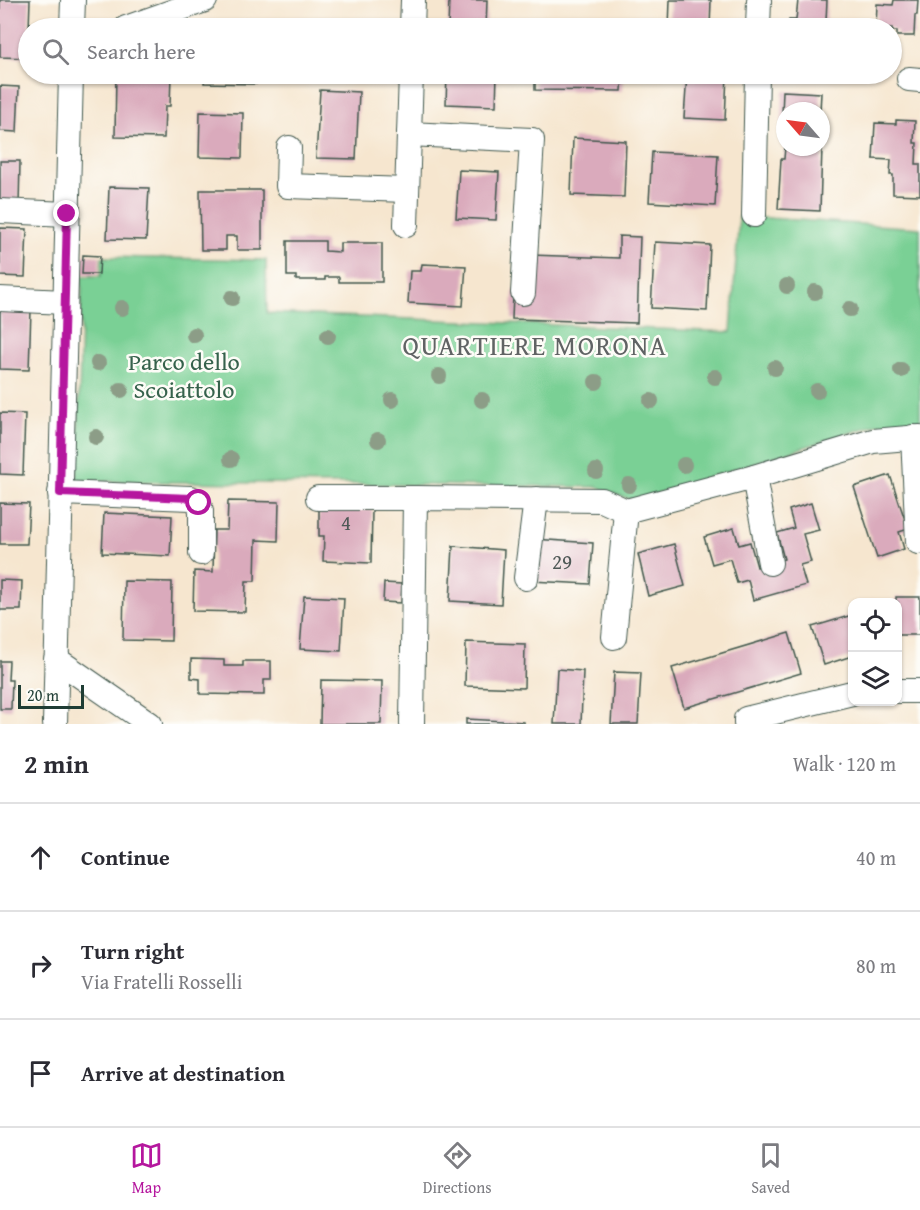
<!DOCTYPE html>
<meta charset="utf-8">
<style>
:root{--surface:#fff;--page:#f7f7f7;--text:#2b2b33;--muted:#7c7c81;--line:#e1e1e2;--accent:#b5179e}
body{margin:0;font-family:"Gentium Book Plus",serif;background:var(--page);color:var(--text)}
.controls{position:absolute;right:18px;bottom:18px;display:grid;overflow:hidden;border-radius:12px;box-shadow:0 2px 4px #0004}
.controls button{width:54px;height:54px;display:grid;place-items:center;padding:0;border:0;border-bottom:2px solid var(--line);background:var(--surface);color:var(--text);font:30px sans-serif}
.compass{position:absolute;left:776px;top:102px;width:54px;height:54px;border-radius:50%;background:var(--surface);box-shadow:0 2px 4px #0004;rotate:298deg}
.scale{position:absolute;left:18px;bottom:15px;width:66px;box-sizing:border-box;padding-left:6px;border:3px solid #1f3d34;border-top:0;font-size:16px;line-height:21px;white-space:nowrap;color:#1f3d34;-webkit-text-stroke:4px #fdfcf7;paint-order:stroke}
.stop{position:absolute;width:18px;height:18px;margin:-14px;border:4px solid #b5179e;border-radius:50%;background:#fff}
.stop.end{background:#b5179e;border-color:#fff;box-shadow:0 2px 6px #0008}
.list{margin:0;padding:0;list-style:none}
h2{display:flex;justify-content:space-between;align-items:center;height:78px;margin:0;padding:0 24px;font-size:26px}
h2 small{font-size:20px;font-weight:400;color:var(--muted)}
.list li{display:grid;grid-template-columns:39px 1fr auto;gap:18px;align-items:center;box-sizing:border-box;height:108px;padding:0 24px;border-top:2px solid var(--line)}
.list b{display:block;font-size:22px;white-space:nowrap}
.list p{margin:0;font-size:20px;white-space:nowrap;color:var(--muted)}
.list em{font-size:20px;font-style:normal;color:var(--muted)}
.icon{flex:none;width:33px;height:33px;fill:none;stroke:currentColor;stroke-width:2;stroke-linecap:round;stroke-linejoin:round}
.map{position:relative;flex:none;width:920px;height:724px;overflow:hidden}
.search{position:absolute;background:var(--surface);box-shadow:0 2px 4px #0004;left:18px;right:18px;top:18px;height:66px;display:flex;align-items:center;gap:15px;box-sizing:border-box;padding:0 21px;border-radius:33px;color:var(--muted);font-size:22px}
.sheet{height:402px;background:var(--surface)}
nav{display:flex;justify-content:space-around;align-items:center;box-sizing:border-box;height:84px;border-top:2px solid var(--line);background:var(--surface);font-size:16px;color:var(--muted)}
nav a{display:grid;justify-items:center;gap:3px}
nav .on{color:var(--accent)}
.map>svg:first-child{display:block}
.green{fill:#7ad095;stroke:#4c8664;stroke-width:1.5}
.building{fill:#daaabc}
.lines{fill:none;stroke-linecap:round;stroke-linejoin:round}
.minor-casing{stroke:#3f564b;stroke-width:26}
.minor{stroke:#fff;stroke-width:24}
.tree{fill:#8c9d87}
.route{stroke:#b5179e;stroke-width:8}
.labels{text-anchor:middle;stroke-width:5;stroke-linejoin:round;paint-order:stroke}
.number-label{font-size:21px;fill:#4e5856}
.park-label{font-size:24px;fill:#36624c;stroke:#fdfcf7}
.quarter-label{font-size:27px;letter-spacing:1.5px;fill:#606364;stroke:#fdfcf7}
</style>
<div class="map">
<svg width="920" height="724" viewBox="0 0 920 724">
<rect width="100%" height="100%" fill="#fdfcf7"/>
<filter id="ink" filterUnits="userSpaceOnUse"><feTurbulence type="fractalNoise" baseFrequency=".0167" numOctaves="2"/><feDisplacementMap in="SourceGraphic" scale="12" xChannelSelector="R" yChannelSelector="G"/><feConvolveMatrix kernelMatrix="1 2 1 2 8 2 1 2 1" color-interpolation-filters="sRGB"/></filter>
<filter id="wash" filterUnits="userSpaceOnUse"><feTurbulence type="fractalNoise" baseFrequency=".008" numOctaves="4" result="noise"/><feDisplacementMap in="SourceGraphic" scale="24" xChannelSelector="R" yChannelSelector="G"/><feGaussianBlur stdDeviation="1.35" result="paint"/><feColorMatrix in="noise" values="0 0 0 0 0 0 0 0 0 0 0 0 0 0 0 0 0 1.4 0 .05"/><feComposite in="paint" operator="in"/></filter>
<g filter="url(#wash)">
<rect width="100%" height="100%" fill="#f6e6cf"/>
<path class="green" d="M739,216L920,228V424H878L634,501L597,487L77,481L82,276H101L102,257L266,260L267,313L731,332Z"/>
<g id="blocks">
<g class="building">
<path d="M0,0H30L28,58L0,57Z"/>
<path d="M449,0H487L486,28H448Z"/>
<path d="M670,0H711L710,28H669Z"/>
<path d="M798,0H827L826,21H828V28H789V20H796Z"/>
<path d="M894,0H918L917,15H915L914,36H897V31H892V28H876L877,4L893,5Z"/>
<path d="M293,20L370,22V28H293Z"/>
<path d="M536,22L623,23V28H536Z"/>
<path d="M116,74H171L170,106H165L164,138L115,137Z"/>
<path d="M205,74H256V84L204,83Z"/>
<path d="M447,74H497L496,106L446,104Z"/>
<path d="M535,74H623L622,91L535,90Z"/>
<path d="M687,74H727L725,120L684,118Z"/>
<path d="M0,86L19,87L17,132L0,131Z"/>
<path d="M320,90L359,92L356,159L316,158Z"/>
<path d="M783,91L821,93L820,111H785V139L781,138Z"/>
<path d="M200,112L243,113L242,158L199,157Z"/>
<path d="M896,120L915,121L914,143H917L916,164H920V195L893,194V175H890L891,160L873,159L875,123L896,124Z"/>
<path d="M573,138L626,141L624,197L571,195Z"/>
<path d="M785,147H822L820,211L778,209L781,159H784Z"/>
<path d="M652,152L718,155L715,206L649,202Z"/>
<path d="M0,161H20L19,206L0,205Z"/>
<path d="M459,170L499,172L496,220L456,218Z"/>
<path d="M109,187L149,188L146,240L107,239Z"/>
<path d="M200,190H262V250H237V236H226V250H201Z"/>
<path d="M0,228L27,229L25,277L0,276Z"/>
<path d="M619,236L640,237L637,323L512,319L513,294L530,255L619,258Z"/>
<path d="M287,241H325V251L340,252V243H382V282H339V277H325V280H296V276H287Z"/>
<path d="M655,242L710,245L707,311L651,308Z"/>
<path d="M83,255L100,256L99,274H82Z"/>
<path d="M422,264L466,266L463,306L408,303L410,271H421Z"/>
<path d="M0,310H31L29,370L0,369Z"/>
<path d="M0,413L25,414L23,475L0,474Z"/>
<path d="M890,475L908,529L899,532L904,549L877,558L854,487Z"/>
<path d="M228,501L279,502L278,541L256,540L255,581H246L245,612L193,611L194,571L213,572L214,530H227Z"/>
<path d="M0,503L29,504L27,544H0Z"/>
<path d="M811,503L819,530L803,534L811,562L800,565L806,585L753,600L748,580L737,583L730,559L712,564L704,537L734,528L739,545L750,542L757,567L784,559L777,533L794,528L789,510Z"/>
<path d="M319,509L372,510L371,563L323,561L324,536H319Z"/>
<path d="M104,513L172,516L170,556L102,553Z"/>
<path d="M533,539L593,543L590,584L531,581Z"/>
<path d="M674,544L685,586L648,596L638,554Z"/>
<path d="M453,546L504,550L501,604L450,601Z"/>
<path d="M0,580L22,581L21,610H0Z"/>
<path d="M124,581L172,582L171,641L123,640Z"/>
<path d="M384,583L402,584L401,603L383,602Z"/>
<path d="M304,596L344,598L341,651L300,649Z"/>
<path d="M896,597H920V635H898V602H896Z"/>
<path d="M852,615V656L824,665L812,627Z"/>
<path d="M789,633L801,673L684,708L672,668Z"/>
<path d="M466,642L525,644L524,688L465,686Z"/>
<path d="M191,659L224,660V666H243V661H271V680H264V695L200,694V679L191,678Z"/>
<path d="M0,661H9L8,680H12L11,709H0Z"/>
<path d="M557,669L583,671L581,724H554Z"/>
<path d="M614,672L641,673L638,724H611Z"/>
<path d="M321,680L382,681L381,724H320Z"/>
<path d="M466,719L524,722V724H466Z"/>
</g>
</g>
</g>
<g filter="url(#ink)">
<use href="#blocks" fill-opacity="0" stroke="#3f564b" stroke-width="1.5"/>
<g class="lines">
<defs>
<g id="minor">
<path d="M72,28L73,0"/>
<path d="M126,28L205,0"/>
<path d="M412,28L413,0"/>
<path d="M758,28L759,0"/>
<path d="M909,79L920,80"/>
<path d="M409,134L532,140L523,293"/>
<path d="M289,148L288,186L407,190"/>
<path d="M0,211L67,214"/>
<path d="M754,215L757,74"/>
<path d="M406,225L411,74"/>
<path d="M0,299L65,302"/>
<path d="M913,437L918,542"/>
<path d="M754,477L770,563"/>
<path d="M60,493L191,498L199,503L201,511V553"/>
<path d="M318,498H415"/>
<path d="M526,578L536,499"/>
<path d="M614,637L626,511"/>
<path d="M56,659L150,724"/>
<path d="M898,691H920"/>
<path d="M55,724L71,74"/>
<path d="M412,724L415,498L602,500L626,511L754,477L873,441L920,437"/>
<path d="M746,724V719L852,693"/>
</g>
</defs>
<use href="#minor" class="minor-casing"/>
<use href="#minor" class="minor"/>
</g>
<g class="tree">
<circle cx="787" cy="286" r="8"/>
<circle cx="815" cy="292" r="8"/>
<circle cx="232" cy="298" r="8"/>
<circle cx="122" cy="308" r="8"/>
<circle cx="850" cy="309" r="8"/>
<circle cx="194" cy="335" r="8"/>
<circle cx="328" cy="336" r="8"/>
<circle cx="98" cy="363" r="8"/>
<circle cx="775" cy="368" r="8"/>
<circle cx="901" cy="370" r="8"/>
<circle cx="439" cy="376" r="8"/>
<circle cx="715" cy="377" r="8"/>
<circle cx="596" cy="382" r="8"/>
<circle cx="121" cy="390" r="8"/>
<circle cx="817" cy="391" r="8"/>
<circle cx="392" cy="400" r="8"/>
<circle cx="482" cy="400" r="8"/>
<circle cx="651" cy="401" r="8"/>
<circle cx="96" cy="437" r="8"/>
<circle cx="378" cy="440" r="8"/>
<circle cx="231" cy="459" r="8"/>
<circle cx="684" cy="465" r="8"/>
<circle cx="596" cy="471" r="8"/>
<circle cx="629" cy="485" r="8"/>
</g>
</g>
<g class="lines" filter="url(#ink)">
<path class="route" d="M67,214L60,493L191,498L199,503"/>
</g>
<g class="labels">
<g class="number-label">
<text x="346" y="530">4</text>
<text x="562" y="569">29</text>
</g>
<g class="park-label">
<text x="184" y="370">Parco dello<tspan x="184" dy="28">Scoiattolo</tspan></text>
</g>
<g class="quarter-label">
<text x="535" y="355">QUARTIERE MORONA</text>
</g>
</g>
</svg>
<div class="controls">
<button><svg class="icon" aria-label="locate" viewBox="0 0 24 24"><circle cx="12" cy="12" r="6"/><path d="M12 2v4M12 18v4M2 12h4M18 12h4"/></svg></button>
<button><svg class="icon" aria-label="layers" viewBox="0 0 24 24"><path d="M12 4l9 5-9 5-9-5zM3 14l9 5 9-5"/></svg></button>
</div>
<svg class="compass" viewBox="-18 -18 36 36"><path d="M0-13l5 13h-10z" fill="#e53935"/><path d="M0 13l5-13h-10z" fill="#7c7c81"/></svg>
<div class="scale">20 m</div>
<div class="stop" style="left:199px;top:503px"></div>
<div class="stop end" style="left:67px;top:214px"></div>
<div class="search"><svg class="icon" aria-label="search" viewBox="0 0 24 24"><circle cx="10" cy="10" r="6"/><path d="M15 15l6 6"/></svg>Search here</div>
</div>
<section class="sheet">
<h2>2 min<small>Walk · 120 m</small></h2>
<ul class="list">
<li><svg class="icon" aria-label="ahead" viewBox="0 0 24 24"><path d="M12 20V5M6 11l6-6 6 6"/></svg><div><b>Continue</b></div><em>40 m</em></li>
<li><svg class="icon" aria-label="right" viewBox="0 0 24 24"><path d="M7 20v-9h11M14 6l5 5-5 5"/></svg><div><b>Turn right</b><p>Via Fratelli Rosselli</p></div><em>80 m</em></li>
<li><svg class="icon" aria-label="arrive" viewBox="0 0 24 24"><path d="M6 21V4h12l-3 4 3 4H6"/></svg><div><b>Arrive at destination</b></div></li>
</ul>
</section>
<nav>
<a class="on"><svg class="icon" aria-label="map" viewBox="0 0 24 24"><path d="M3 6l6-2 6 2 6-2v14l-6 2-6-2-6 2zM9 4v14M15 6v14"/></svg>Map</a>
<a><svg class="icon" aria-label="directions" viewBox="0 0 24 24"><path d="M12 3l9 9-9 9-9-9zM9 14v-3h6M13 9l2 2-2 2"/></svg>Directions</a>
<a><svg class="icon" aria-label="saved" viewBox="0 0 24 24"><path d="M7 4h10v16l-5-4-5 4z"/></svg>Saved</a>
</nav>
